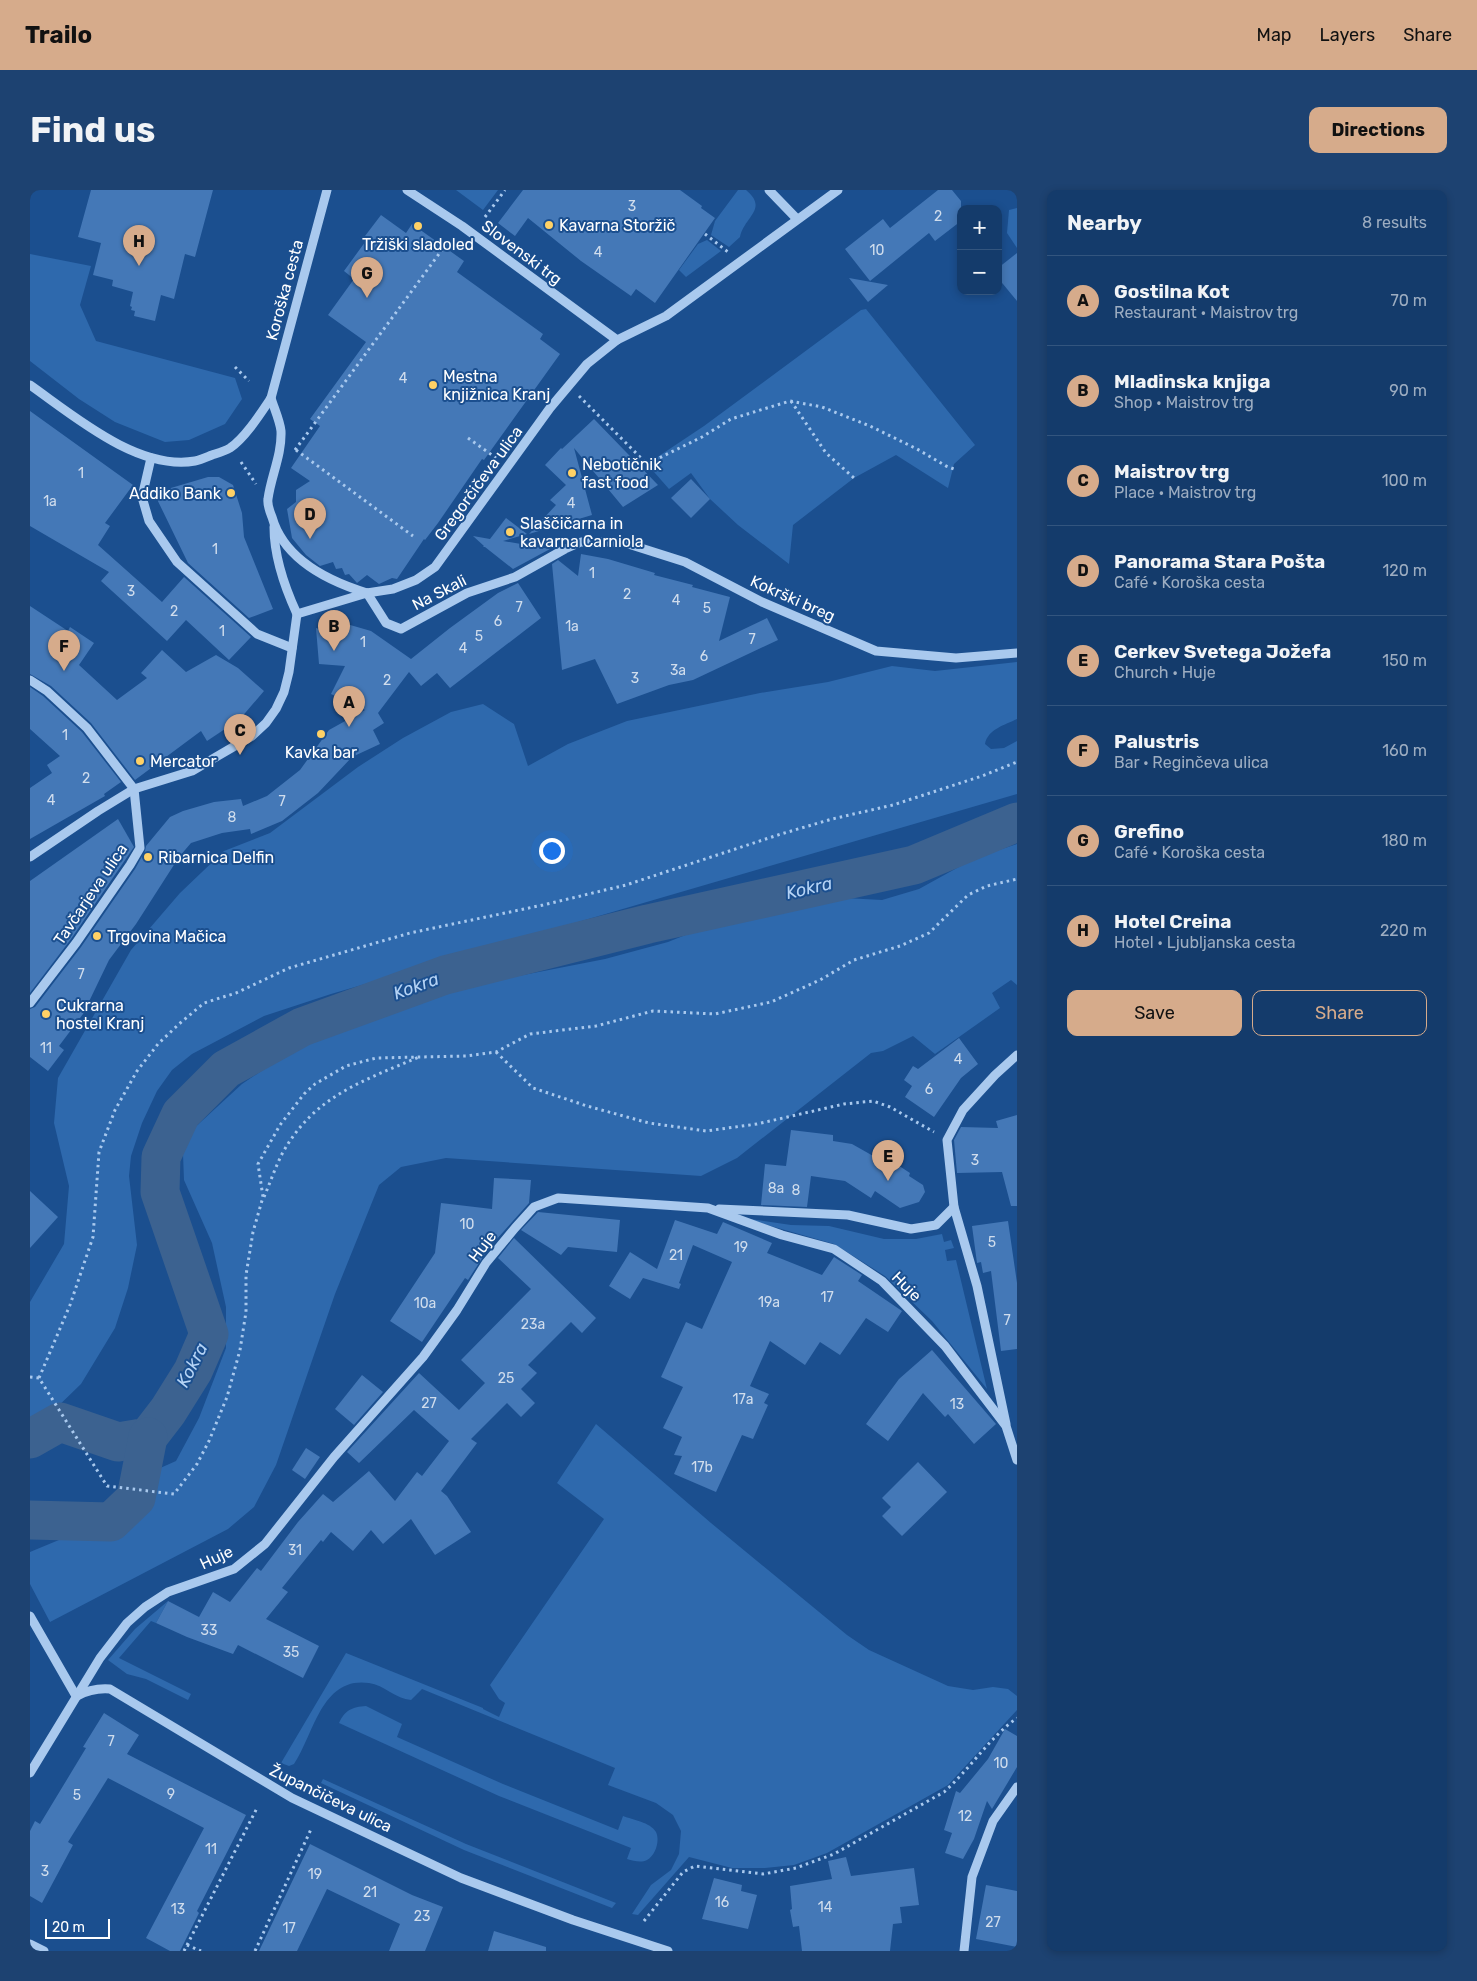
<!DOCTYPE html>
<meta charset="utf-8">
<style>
:root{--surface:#143b6b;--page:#1d4271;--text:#f1f3f6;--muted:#9dadc1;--line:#33557e;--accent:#d6ab8b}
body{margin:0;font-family:Rubik,sans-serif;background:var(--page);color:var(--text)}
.controls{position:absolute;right:15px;top:15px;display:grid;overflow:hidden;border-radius:10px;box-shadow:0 2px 8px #0003}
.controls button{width:45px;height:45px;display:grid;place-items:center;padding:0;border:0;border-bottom:1px solid var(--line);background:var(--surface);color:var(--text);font:25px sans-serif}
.scale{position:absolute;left:15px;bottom:12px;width:65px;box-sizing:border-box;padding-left:5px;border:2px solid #fff;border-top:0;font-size:14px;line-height:18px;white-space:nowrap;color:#fff;-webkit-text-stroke:4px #1b4f8f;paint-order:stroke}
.you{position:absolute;left:521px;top:660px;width:18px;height:18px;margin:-12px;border:4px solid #fff;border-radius:50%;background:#1a73e8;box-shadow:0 0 0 8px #1a73e833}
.badge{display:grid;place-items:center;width:32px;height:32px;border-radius:50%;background:var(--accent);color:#111;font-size:16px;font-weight:700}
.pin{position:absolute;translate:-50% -41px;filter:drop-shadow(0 1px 2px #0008)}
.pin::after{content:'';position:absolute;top:26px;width:18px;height:15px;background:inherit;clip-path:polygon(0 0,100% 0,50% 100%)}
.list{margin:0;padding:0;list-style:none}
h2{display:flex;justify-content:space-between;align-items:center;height:65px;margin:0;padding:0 20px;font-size:21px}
h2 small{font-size:16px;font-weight:400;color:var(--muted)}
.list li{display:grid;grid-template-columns:32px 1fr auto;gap:15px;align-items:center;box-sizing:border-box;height:90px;padding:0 20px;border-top:1px solid var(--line)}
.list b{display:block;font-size:19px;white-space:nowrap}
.list p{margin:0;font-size:16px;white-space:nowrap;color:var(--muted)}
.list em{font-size:16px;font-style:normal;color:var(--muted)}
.actions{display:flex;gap:10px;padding:15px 20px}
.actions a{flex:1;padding:11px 0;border:1px solid var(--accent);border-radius:10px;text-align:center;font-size:18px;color:var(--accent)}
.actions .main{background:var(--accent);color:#111}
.map{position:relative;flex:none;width:987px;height:1761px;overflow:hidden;border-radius:10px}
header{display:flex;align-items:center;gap:30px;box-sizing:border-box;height:70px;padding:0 25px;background:var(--accent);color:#111}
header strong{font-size:24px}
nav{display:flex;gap:28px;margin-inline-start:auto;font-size:18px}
.intro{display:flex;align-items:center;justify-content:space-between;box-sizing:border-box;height:120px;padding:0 30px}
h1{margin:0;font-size:35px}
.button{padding:12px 22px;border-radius:10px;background:var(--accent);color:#111;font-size:18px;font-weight:700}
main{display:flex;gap:30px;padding:0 30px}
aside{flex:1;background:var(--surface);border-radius:10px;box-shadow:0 2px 8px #0003}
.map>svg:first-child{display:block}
.green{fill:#2e69ad}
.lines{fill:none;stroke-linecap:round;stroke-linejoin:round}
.river{stroke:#3c6290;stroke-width:39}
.building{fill:#4478b7}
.path{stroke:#a9c9ee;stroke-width:3;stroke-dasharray:2.5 4;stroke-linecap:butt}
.minor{stroke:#a9c9ee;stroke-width:9}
.poi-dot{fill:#ffd166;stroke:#1b4f8f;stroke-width:2}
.labels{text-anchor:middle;stroke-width:4;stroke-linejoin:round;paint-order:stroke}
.number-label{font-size:14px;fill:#d0dded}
.poi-label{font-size:16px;fill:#fff;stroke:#1b4f8f;text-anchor:start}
.street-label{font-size:16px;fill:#fff;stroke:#1b4f8f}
.water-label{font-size:18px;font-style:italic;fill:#b5d3f5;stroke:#1b4f8f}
</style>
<header>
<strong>Trailo</strong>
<nav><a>Map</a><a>Layers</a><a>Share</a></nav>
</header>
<div class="intro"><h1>Find us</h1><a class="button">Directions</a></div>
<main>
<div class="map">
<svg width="987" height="1761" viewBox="0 0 987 1761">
<rect width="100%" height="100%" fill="#1b4f8f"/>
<g class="green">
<path d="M426,0H468L453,20Z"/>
<path d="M708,0H716C739,19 714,27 710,47L699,57L681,45L685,31Z"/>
<path d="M987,18V58L977,43L979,20Z"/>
<path d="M677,50L691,61L656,87L649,80L668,54Z"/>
<path d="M0,64L61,76L50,115L66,151L205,188L212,209L195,234L159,250L135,252L85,232L49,209L0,171Z"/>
<path d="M836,119L945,255L924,274L918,298L866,265L824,288L763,335L759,374L708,335L680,309L661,283L639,299L617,274L674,236L831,120Z"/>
<path d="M987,472V529C975,535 958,539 955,554L961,559L974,558L987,551V604L301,804L234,826L162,864L142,880L127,901L112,933L101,966L99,986L107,1055L98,1098L85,1138L51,1194L20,1224L13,1239L0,1248V1112L34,1054L39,996L24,933L28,888L101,760L150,703L194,661L240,643L328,577L373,548L421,522L453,514L484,534L498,576L538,554L597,531L730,503L798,492L862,476L905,481Z"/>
<path d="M987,654V795L981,790L962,803L970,818L905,864L883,846L853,861L841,863L707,968L671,986L416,968L371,977L349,995L305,1104L246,1275L224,1317L198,1339L20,1432L0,1394V1362L77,1330L119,1283L146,1271L169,1228L196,1158V1117L182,1053L154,990L153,964L161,941L212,894L264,859L320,830L406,802L575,769L638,752L708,724L782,710L815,708L852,710L889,699L945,668Z"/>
<path d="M713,1028L761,1035L799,1036L854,1049H886L912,1044L914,1052L921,1050L924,1058L915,1060L917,1071L926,1070L957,1199L902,1131L855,1086L804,1054Z"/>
<path d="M566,1234L681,1333L817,1445L839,1460L918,1496L943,1500L963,1497L978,1499L987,1506V1520L918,1595L797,1663L764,1675L735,1678H702L659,1667L608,1725L602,1724L621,1695L641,1680L649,1664L651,1641L643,1625L626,1613L578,1595L585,1578L392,1499L381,1510C366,1509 354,1495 339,1493C291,1486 284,1545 264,1574L259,1576L251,1573L316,1463L453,1518V1519L469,1527L475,1513L469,1509L460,1495L574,1329L527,1293Z"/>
<path d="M138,1411L126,1433L121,1431L89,1468L161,1504L158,1510L116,1489L97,1484L78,1470L105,1439Z"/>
<path d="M336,1516L372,1534L367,1547L473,1594L588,1640L593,1626C603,1630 620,1632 626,1642C630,1650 626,1665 617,1670C611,1673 604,1671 597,1669L601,1658L469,1606L309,1533C315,1520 322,1517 336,1516Z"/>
<path d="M293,1589L436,1654L586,1713L582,1718L434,1660L291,1593Z"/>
</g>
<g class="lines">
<g class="river">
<path d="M0,1249L30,1232L88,1252L118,1247L138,1221L163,1181L179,1144L130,1002L131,967L151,924L196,879L272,837L415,785L618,734L884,675L987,632"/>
<path d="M0,1330L81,1332L106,1308L118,1247"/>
</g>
</g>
<g class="building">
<path d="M61,0H183L165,67L155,64L144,109L131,105L125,131L104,126L105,121L101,120L102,117L100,116L103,102L82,96L83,90L63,85L71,53L48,47Z"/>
<path d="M493,0H650L672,16L671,18L685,28L625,113L606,99L601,106L551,71L498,28L485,46L468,33Z"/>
<path d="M908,0H922L931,11V31L905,51L899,43L840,91L815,59L853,29L860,38Z"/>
<path d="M351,25L376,43L382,34L434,71L427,82L513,144L510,149L530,164L454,270L452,269L408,333L395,350L394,349L367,389L362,388L349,394L337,385L327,393L319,384L315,385L312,378L306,379L303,372L290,376L276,365L262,348L257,319L266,312V300L280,291L261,278L290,236L280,229L336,152L298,125L324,89L314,81L338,48L335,46Z"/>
<path d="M987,63V111L968,88V78Z"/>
<path d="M819,88L858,95L838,112Z"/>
<path d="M0,221L103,295L75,333L80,336L68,355L132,412L154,387L221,447L199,470L156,430L137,451L71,391L79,382L0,336Z"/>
<path d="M564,229L628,295L593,317L544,258L562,325L499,344L526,315L520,310L536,295L515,275L531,258L532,259Z"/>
<path d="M178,287H189L203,295L212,323L214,347L243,419L219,428L158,373L124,303Z"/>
<path d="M661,289L680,309L661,328L641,308Z"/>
<path d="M476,328L497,344L473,351L520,359L483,379L455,357H453L454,356L443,346L460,349Z"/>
<path d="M551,364L578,369L625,383L624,385L663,395L662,397L700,407L689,451L737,428L748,450L663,490L639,495L587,514L565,469L532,480L522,374L528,370L548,386Z"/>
<path d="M488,393L511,428L420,498L407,483L391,496L379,482L348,523L354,533L343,540L350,554L322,567L288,603L252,631L221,644L220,639L192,643L161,653L149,667L106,734L79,770L53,824L29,856L34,860L18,881L0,867V819L5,817L51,757L105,679L115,661L116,656L140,627L153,621L184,612L211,609L213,616L237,606L270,580L299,540L335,520L301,504L315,476L289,474L286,438L298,442L303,430L341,441L381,469L420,438L468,403Z"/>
<path d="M0,416L38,441L40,437L64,453L49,475L87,510L117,488L111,483L132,460L156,482L186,465L208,478L234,501L210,529L177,551L171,541L105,590L61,533L21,496L0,484Z"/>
<path d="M0,497L13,506L52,542L91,592L74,604L75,606L0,649V598L22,583L17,575L30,566L0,539Z"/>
<path d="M88,629L104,657L41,749L0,803V691Z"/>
<path d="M929,848L948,874L931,888L904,927L875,907L882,896L874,890L883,876L888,879Z"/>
<path d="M987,925V1016H981L972,982L927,983L924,950L931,937L968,938L966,931Z"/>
<path d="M761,940L803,945V951L822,954L845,967L848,962L880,983L879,986L893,995L895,1002L889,1012L870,1018L845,1001L841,1008L815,991L781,986L777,1017L731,1015L735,974L756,976Z"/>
<path d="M464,988L501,990L499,1013L458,1059L438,1090L435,1088L392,1152L360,1131L405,1063L411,1013L462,1019Z"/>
<path d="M0,1001L28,1027L0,1058Z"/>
<path d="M508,1022L590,1030L587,1062L538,1057L531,1065L491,1040Z"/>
<path d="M645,1030L687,1044L693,1032L742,1053L737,1063L792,1085L804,1067L832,1085L828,1091L872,1121L858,1142L836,1128L810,1165L790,1152L775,1175L740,1151L720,1196L739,1204L734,1213L738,1215L723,1249L712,1245L686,1302L644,1284L652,1266L644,1265L652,1247L633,1238L653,1197L631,1187L656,1132L672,1139L702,1072L663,1055L649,1093L651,1094L649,1099L613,1088L600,1109L579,1096L600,1062L627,1079Z"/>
<path d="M978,1031L987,1093V1159L971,1161L961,1081L953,1083L951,1072L947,1073L942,1036Z"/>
<path d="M484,1048L566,1128L552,1143L541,1132L498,1175L507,1183L491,1199L505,1213L491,1227L477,1213L441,1249L447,1253L411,1301L417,1306L441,1342L405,1365L381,1329L353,1354L341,1340L323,1361L301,1342L293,1352L291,1350L252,1398L258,1402L236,1429L289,1456L273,1488L208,1455L203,1464L157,1447L126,1433L138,1411L169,1427L183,1402L200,1412L227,1378L231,1381L268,1332L293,1304L303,1312L339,1281L365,1311L387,1282L392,1286L419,1251L384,1220L329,1273L317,1262L389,1183L429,1220L455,1193L431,1170L501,1099L468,1068Z"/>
<path d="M902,1160L966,1234L944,1254L918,1224L915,1227L893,1203L858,1251L836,1234L869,1189Z"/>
<path d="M332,1185L353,1202L324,1235L305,1219Z"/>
<path d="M276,1258L290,1267L275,1289L262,1280Z"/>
<path d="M888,1272L917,1302L872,1346L852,1326L861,1317L852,1308Z"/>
<path d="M74,1523L109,1545L97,1564L216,1625L167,1721L169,1723L150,1761H140L116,1748L174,1638L78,1588L38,1652L43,1655L12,1713L0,1706V1641L5,1631L10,1634L56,1558L53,1557Z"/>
<path d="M975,1539L987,1546V1577L962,1619L957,1611L944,1649L933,1669L915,1663L922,1643L914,1640L926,1601L930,1603L958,1569Z"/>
<path d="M280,1654L382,1705L413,1717L395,1761H359L370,1734L297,1699L267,1761H229Z"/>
<path d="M816,1667L821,1686L884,1678L889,1715L870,1717L872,1733L863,1734L860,1761H772L769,1736L763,1737L760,1720L762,1719L760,1696L802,1689L798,1671Z"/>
<path d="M684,1688L712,1695L711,1701L727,1705L718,1739L672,1729Z"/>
<path d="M956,1695L987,1701V1757L946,1749Z"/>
<path d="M464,1741L516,1757V1761H458Z"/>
</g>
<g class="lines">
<g class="path">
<path d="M455,27L475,0"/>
<path d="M675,44L698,62"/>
<path d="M205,177L219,191"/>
<path d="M549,206L617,274L672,247L701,229L760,211L792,217L840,236L887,259L916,276L924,279"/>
<path d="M761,211L796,263L824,288"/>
<path d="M438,248L466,268"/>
<path d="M265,260L417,53"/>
<path d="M266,260L383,346"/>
<path d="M211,272L226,294"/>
<path d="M466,862L503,898L557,916L619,933L676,941L727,934L814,914L843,911L860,917L904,942"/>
<path d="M234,1007C240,993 245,978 252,964C284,905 334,891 391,866"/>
<path d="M0,1187L9,1188L77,1296L144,1304L167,1274L179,1251L197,1207L210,1160L216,1122V1085L223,1042L233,1007L228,974L250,935L274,904L285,894L316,876L346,868L436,866L466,862L500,844L566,836L623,821L685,824L741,812L790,790L824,770L870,756L899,743L938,705L957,696L987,689"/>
<path d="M9,1188L40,1115L63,1047L69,962L85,920L107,881L128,854L149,834L174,813L206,803L259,778L380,743L513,715L596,695L751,644L802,629L863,615L952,586L987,572"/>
<path d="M614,1731L653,1682L665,1676L733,1684L766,1678L804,1664L914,1602C940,1579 959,1548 987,1528"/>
<path d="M157,1755L171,1761"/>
<path d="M154,1761L227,1618"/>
<path d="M225,1761L282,1637"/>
</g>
<g class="minor">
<path d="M377,0L432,36L587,150"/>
<path d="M739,0L767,29"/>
<path d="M0,195C44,226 108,281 165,271C171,270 177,267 182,265C188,263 195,261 200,258C215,248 231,223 241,208L297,0"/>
<path d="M241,208C244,218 250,231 251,241C252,265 241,286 238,309C237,315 240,322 242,327C254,370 298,391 337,403"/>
<path d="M121,268L112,307L119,331L147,372L227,444L262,458"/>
<path d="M244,337C244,366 255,398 267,424"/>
<path d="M337,403L356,433L371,439L437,403L485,387L535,359L551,352H592L655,372L732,412L846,461L926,468L987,463"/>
<path d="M0,490L17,501L57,538L104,599L110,658L100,675L46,753L0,813"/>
<path d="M0,667L68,621L104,599L162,581L222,546L236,533L246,519L254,502L259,482L267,424L337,403L363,399L386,390L405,377L520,218L557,174L587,150L636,126L808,0"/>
<path d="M689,1019L818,1025L881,1039L906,1035L924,1017"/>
<path d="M976,1234L947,1096L924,1017L917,950L933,920L965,885L987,865"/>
<path d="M0,1426L46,1506"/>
<path d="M47,1506C58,1500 67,1498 80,1499L262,1608L431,1688L543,1730L638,1761"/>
<path d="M0,1583L70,1468L97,1433L115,1417L138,1402L204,1379L235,1354L304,1267L393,1167L427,1120L456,1073L485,1038L504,1017L528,1008L678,1018L752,1045L804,1059L852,1091L915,1156L976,1236L987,1270"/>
<path d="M0,1754L14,1761"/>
<path d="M934,1761L942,1687L963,1631L987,1597"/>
</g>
</g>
<g class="poi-dot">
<circle cx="519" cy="35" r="5"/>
<circle cx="388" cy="36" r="5"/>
<circle cx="403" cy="195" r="5"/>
<circle cx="542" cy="283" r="5"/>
<circle cx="201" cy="303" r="5"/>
<circle cx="480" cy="342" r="5"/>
<circle cx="291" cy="544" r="5"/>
<circle cx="110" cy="571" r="5"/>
<circle cx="118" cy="667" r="5"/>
<circle cx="67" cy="746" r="5"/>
<circle cx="16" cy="824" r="5"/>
</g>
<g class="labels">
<g class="number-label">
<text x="602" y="21">3</text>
<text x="908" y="31">2</text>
<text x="847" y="65">10</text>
<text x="568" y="67">4</text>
<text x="373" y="193">4</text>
<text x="51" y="288">1</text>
<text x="20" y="316">1a</text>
<text x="541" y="318">4</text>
<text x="185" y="364">1</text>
<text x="562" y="388">1</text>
<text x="101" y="406">3</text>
<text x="597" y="409">2</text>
<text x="646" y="415">4</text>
<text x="489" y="422">7</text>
<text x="677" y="423">5</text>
<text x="144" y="426">2</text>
<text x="468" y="436">6</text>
<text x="542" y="441">1a</text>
<text x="192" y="446">1</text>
<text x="449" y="451">5</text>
<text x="722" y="454">7</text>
<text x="333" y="457">1</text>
<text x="433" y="463">4</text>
<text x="674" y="471">6</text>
<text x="648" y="485">3a</text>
<text x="605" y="493">3</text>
<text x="357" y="495">2</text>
<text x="35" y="550">1</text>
<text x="56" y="593">2</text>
<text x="21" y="615">4</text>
<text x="252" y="616">7</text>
<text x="202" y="632">8</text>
<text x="51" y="789">7</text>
<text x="16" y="863">11</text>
<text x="928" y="874">4</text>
<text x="899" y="904">6</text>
<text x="945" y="975">3</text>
<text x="746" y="1003">8a</text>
<text x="766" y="1005">8</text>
<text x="437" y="1039">10</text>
<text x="962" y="1057">5</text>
<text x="711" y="1062">19</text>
<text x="646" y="1070">21</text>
<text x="797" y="1112">17</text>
<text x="739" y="1117">19a</text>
<text x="395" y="1118">10a</text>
<text x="977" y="1135">7</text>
<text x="503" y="1139">23a</text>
<text x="476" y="1193">25</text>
<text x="713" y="1214">17a</text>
<text x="399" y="1218">27</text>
<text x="927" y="1219">13</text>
<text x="672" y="1282">17b</text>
<text x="265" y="1365">31</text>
<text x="179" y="1445">33</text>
<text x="261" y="1467">35</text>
<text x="81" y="1556">7</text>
<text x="971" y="1578">10</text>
<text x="141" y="1609">9</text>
<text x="47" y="1610">5</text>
<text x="935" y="1631">12</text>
<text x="181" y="1664">11</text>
<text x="15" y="1686">3</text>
<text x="285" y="1689">19</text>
<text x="340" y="1707">21</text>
<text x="692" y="1717">16</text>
<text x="795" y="1722">14</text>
<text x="148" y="1724">13</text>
<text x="392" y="1731">23</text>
<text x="963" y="1737">27</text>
<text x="259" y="1743">17</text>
</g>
<g class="poi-label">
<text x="529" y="41">Kavarna Storžič</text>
<text x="388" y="60" text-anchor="middle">Tržiški sladoled</text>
<text x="413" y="192">Mestna<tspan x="413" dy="18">knjižnica Kranj</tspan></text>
<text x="552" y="280">Nebotičnik<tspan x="552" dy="18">fast food</tspan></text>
<text x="191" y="309" text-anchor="end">Addiko Bank</text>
<text x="490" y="339">Slaščičarna in<tspan x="490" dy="18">kavarna Carniola</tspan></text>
<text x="291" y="568" text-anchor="middle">Kavka bar</text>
<text x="120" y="577">Mercator</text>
<text x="128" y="673">Ribarnica Delfin</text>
<text x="77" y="752">Trgovina Mačica</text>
<text x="26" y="821">Cukrarna<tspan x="26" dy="18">hostel Kranj</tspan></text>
</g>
<g class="street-label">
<text transform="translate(492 62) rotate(37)" y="6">Slovenski trg</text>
<text transform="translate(254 100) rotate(-75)" y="6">Koroška cesta</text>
<text transform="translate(448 293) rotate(-54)" y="6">Gregorčičeva ulica</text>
<text transform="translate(409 402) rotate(-27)" y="6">Na Skali</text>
<text transform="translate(763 408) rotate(24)" y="6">Kokrški breg</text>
<text transform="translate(60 704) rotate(-56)" y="6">Tavčarjeva ulica</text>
<text transform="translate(452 1056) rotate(-53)" y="6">Huje</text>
<text transform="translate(877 1096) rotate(45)" y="6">Huje</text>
<text transform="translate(186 1367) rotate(-25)" y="6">Huje</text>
<text transform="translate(301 1608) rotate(26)" y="6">Župančičeva ulica</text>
</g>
<g class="water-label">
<text transform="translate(779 698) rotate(-13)" y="6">Kokra</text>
<text transform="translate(386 796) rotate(-20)" y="6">Kokra</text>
<text transform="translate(162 1175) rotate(-63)" y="6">Kokra</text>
</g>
</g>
</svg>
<div class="controls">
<button>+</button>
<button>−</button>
</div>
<div class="scale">20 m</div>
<div class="you"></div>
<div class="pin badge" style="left:319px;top:537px">A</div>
<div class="pin badge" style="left:304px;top:461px">B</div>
<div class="pin badge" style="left:210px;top:565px">C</div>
<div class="pin badge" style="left:280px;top:349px">D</div>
<div class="pin badge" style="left:858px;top:991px">E</div>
<div class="pin badge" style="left:34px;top:481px">F</div>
<div class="pin badge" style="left:337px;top:108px">G</div>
<div class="pin badge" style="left:109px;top:76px">H</div>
</div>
<aside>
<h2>Nearby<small>8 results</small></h2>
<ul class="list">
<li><span class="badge">A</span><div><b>Gostilna Kot</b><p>Restaurant · Maistrov trg</p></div><em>70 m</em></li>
<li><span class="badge">B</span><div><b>Mladinska knjiga</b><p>Shop · Maistrov trg</p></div><em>90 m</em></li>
<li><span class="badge">C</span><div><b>Maistrov trg</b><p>Place · Maistrov trg</p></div><em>100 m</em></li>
<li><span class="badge">D</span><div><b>Panorama Stara Pošta</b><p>Café · Koroška cesta</p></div><em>120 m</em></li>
<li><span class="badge">E</span><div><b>Cerkev Svetega Jožefa</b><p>Church · Huje</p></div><em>150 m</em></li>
<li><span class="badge">F</span><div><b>Palustris</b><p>Bar · Reginčeva ulica</p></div><em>160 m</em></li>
<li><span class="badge">G</span><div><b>Grefino</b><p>Café · Koroška cesta</p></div><em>180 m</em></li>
<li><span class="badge">H</span><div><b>Hotel Creina</b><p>Hotel · Ljubljanska cesta</p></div><em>220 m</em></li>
</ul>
<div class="actions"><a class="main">Save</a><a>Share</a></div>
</aside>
</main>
